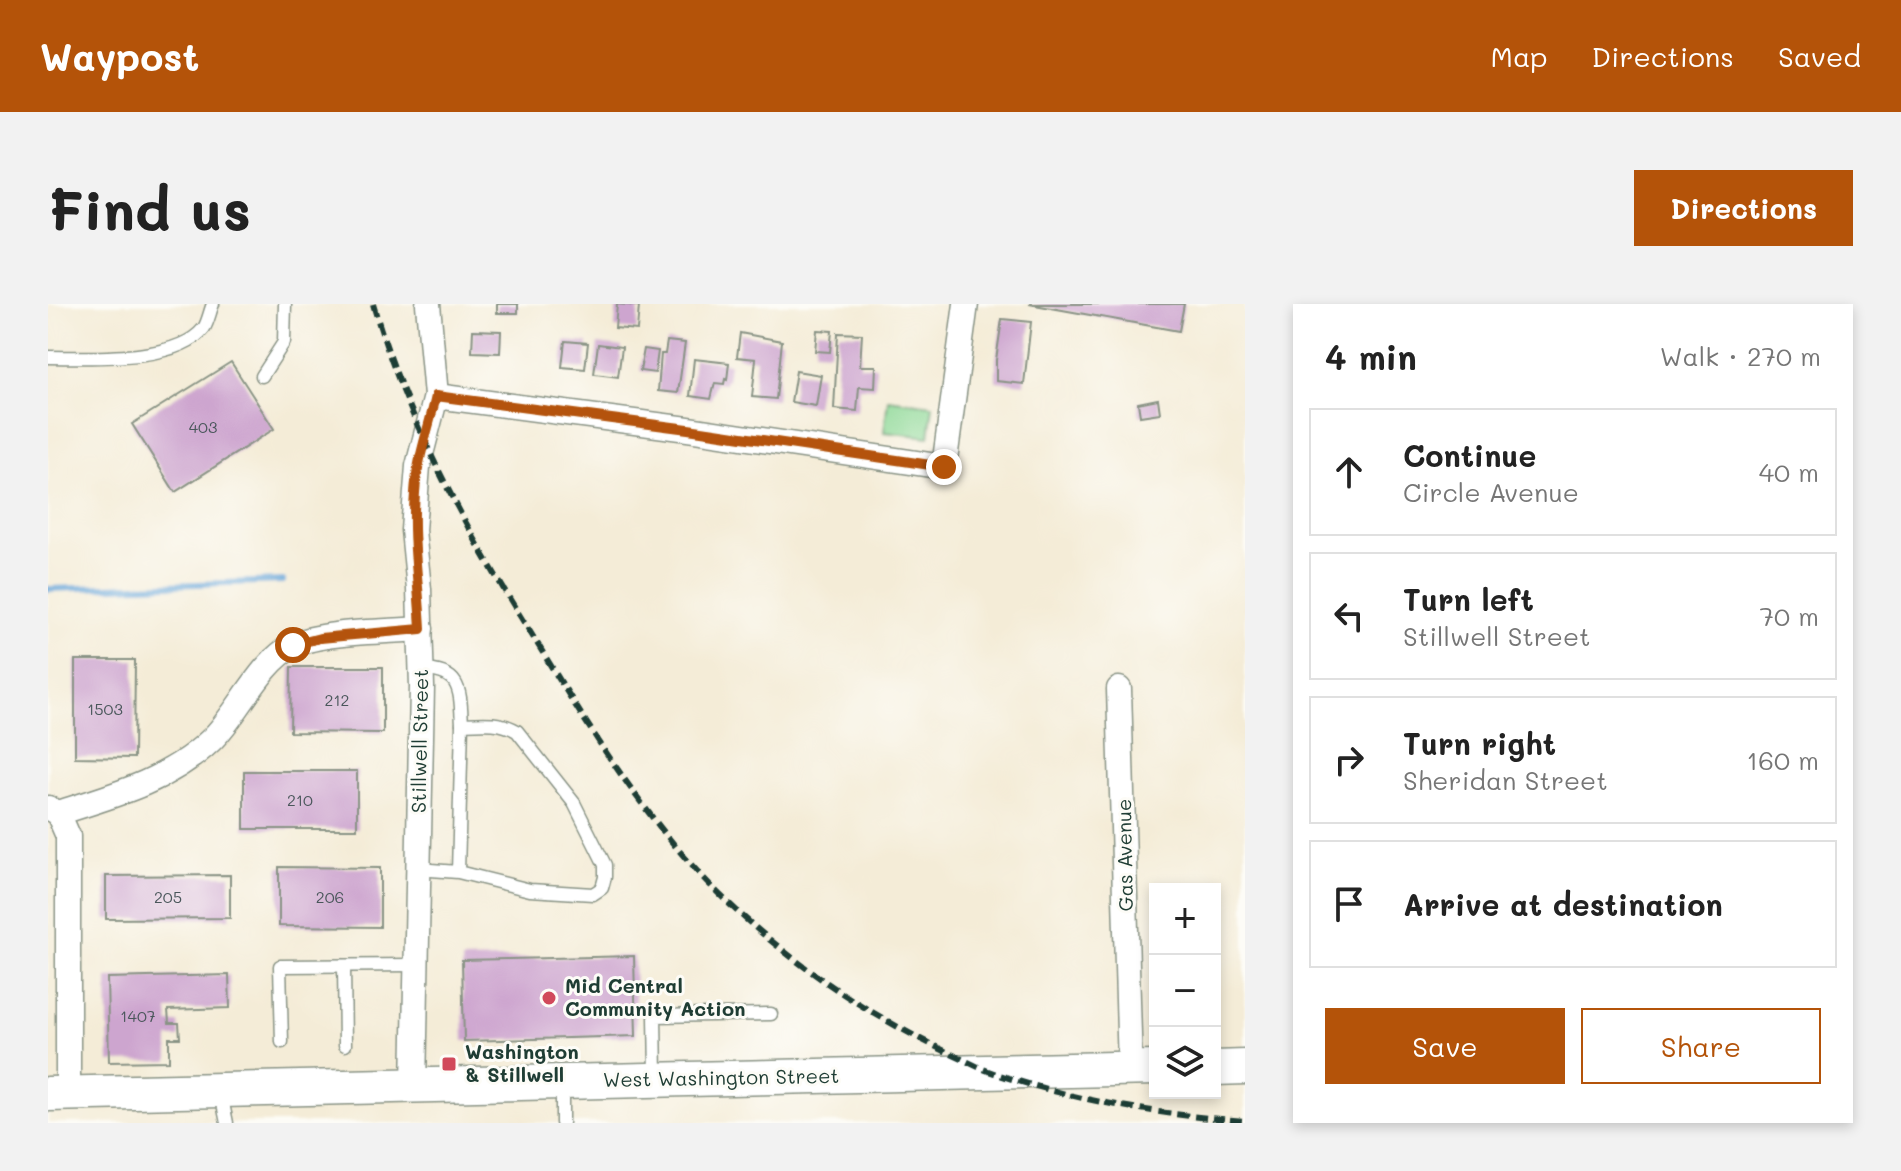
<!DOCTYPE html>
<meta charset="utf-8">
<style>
:root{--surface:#fff;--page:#f2f2f2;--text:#222;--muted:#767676;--line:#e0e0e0;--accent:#b45309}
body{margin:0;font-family:Mali,sans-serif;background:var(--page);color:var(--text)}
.controls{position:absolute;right:24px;bottom:24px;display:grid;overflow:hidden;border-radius:0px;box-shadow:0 4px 12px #0003}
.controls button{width:72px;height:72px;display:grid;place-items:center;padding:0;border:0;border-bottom:2px solid var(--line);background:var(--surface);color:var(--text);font:40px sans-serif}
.stop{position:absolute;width:24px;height:24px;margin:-18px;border:6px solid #b45309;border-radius:50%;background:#fff}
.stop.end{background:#b45309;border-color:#fff;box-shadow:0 2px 8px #0008}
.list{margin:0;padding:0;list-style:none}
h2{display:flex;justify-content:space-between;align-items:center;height:104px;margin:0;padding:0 32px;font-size:34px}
h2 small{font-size:26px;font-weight:400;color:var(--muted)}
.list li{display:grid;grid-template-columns:52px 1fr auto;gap:24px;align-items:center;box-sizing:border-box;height:128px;margin:0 16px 16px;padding:0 16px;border:2px solid var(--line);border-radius:0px}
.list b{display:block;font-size:30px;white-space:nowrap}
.list p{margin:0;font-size:26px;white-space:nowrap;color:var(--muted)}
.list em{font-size:26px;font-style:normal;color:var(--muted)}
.actions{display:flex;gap:16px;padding:24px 32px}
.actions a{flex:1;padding:18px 0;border:2px solid var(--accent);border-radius:0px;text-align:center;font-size:28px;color:var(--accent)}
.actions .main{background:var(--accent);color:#fff}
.icon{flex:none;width:44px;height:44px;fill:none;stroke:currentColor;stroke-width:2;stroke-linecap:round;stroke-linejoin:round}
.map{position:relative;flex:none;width:1197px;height:819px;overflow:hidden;border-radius:0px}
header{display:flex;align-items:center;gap:48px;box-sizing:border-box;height:112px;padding:0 40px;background:var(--accent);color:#fff}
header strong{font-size:38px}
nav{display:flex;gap:44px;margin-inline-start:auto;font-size:28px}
.intro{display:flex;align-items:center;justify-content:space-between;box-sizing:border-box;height:192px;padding:0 48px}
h1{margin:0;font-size:56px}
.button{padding:20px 36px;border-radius:0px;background:var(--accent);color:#fff;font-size:28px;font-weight:700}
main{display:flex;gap:48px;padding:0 48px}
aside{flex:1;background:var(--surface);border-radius:0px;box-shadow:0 4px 12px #0003}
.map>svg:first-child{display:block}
.green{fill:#8cd895;stroke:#568a64;stroke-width:2}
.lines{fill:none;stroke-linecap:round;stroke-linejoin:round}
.stream{stroke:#65a4d7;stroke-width:6}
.building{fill:#cda5cf}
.service-casing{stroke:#8a9486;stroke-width:15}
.minor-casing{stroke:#8a9486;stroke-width:27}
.secondary-casing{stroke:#8a9486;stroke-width:37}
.service{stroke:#fff;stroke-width:12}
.minor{stroke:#fff;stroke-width:24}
.secondary{stroke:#fff;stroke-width:34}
.rail{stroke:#1f3d34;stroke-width:6;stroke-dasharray:12 6;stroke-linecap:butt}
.route{stroke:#b45309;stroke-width:10}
.poi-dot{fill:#d1495b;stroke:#fdfcf7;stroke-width:3}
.labels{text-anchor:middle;stroke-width:6;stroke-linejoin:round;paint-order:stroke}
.number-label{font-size:16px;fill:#4a575b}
.street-label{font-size:20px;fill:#1f3d34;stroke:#fdfcf7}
.poi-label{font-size:20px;font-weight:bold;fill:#1f3d34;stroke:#fdfcf7;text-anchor:start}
</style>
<header>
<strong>Waypost</strong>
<nav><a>Map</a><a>Directions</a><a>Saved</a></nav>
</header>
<div class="intro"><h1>Find us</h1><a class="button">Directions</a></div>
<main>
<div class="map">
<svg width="1197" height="819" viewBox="0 0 1197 819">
<rect width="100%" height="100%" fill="#fdfcf7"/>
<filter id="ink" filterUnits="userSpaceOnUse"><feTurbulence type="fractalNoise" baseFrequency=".0125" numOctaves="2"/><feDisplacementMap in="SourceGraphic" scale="16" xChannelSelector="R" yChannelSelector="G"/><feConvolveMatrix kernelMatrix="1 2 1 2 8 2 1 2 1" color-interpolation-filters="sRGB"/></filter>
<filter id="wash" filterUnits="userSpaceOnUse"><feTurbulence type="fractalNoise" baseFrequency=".006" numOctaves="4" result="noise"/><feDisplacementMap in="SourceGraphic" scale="32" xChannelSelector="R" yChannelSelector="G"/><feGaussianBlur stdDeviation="1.8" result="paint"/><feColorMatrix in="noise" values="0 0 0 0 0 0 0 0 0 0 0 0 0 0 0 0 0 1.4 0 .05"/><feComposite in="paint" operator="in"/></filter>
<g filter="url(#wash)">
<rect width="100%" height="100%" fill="#f4ecd7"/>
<path class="green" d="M840,95L885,101L881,133L836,128Z"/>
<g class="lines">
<path class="stream" d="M0,285L235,277"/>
</g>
<g id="blocks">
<g class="building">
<rect x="449" y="0" width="21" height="9"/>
<path d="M569,0L591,2L589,26L567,24Z"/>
<path d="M981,0H1136L1131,27Z"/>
<path d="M954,15L983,18L976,80L948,77V56Z"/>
<path d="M425,26L453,27L452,49L424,48Z"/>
<path d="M769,26L784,27L782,48L767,47Z"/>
<path d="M692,29L734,37L728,95L704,93L708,55L689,53Z"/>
<path d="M790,29L814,30L812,62H828L827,84L811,83L809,107L786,105Z"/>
<path d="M517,37L540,39L537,65L514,63Z"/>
<path d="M619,37L637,39L630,89L610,87L613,50H617Z"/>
<path d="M550,40L574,43L570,73L546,70Z"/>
<path d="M596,45L610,47L607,69L592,67Z"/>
<path d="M646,55L681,59L679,76L677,75L676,80L667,79L663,95L642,92Z"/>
<path d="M183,58L226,125L127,188L84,120Z"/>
<path d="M748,67L773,71L768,102L743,98Z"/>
<path d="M1110,95L1112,109L1092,112L1090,99Z"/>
<path d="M27,356H87L86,454L27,453Z"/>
<path d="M243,363H335V429L242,428Z"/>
<rect x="196" y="467" width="113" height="58"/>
<path d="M231,563L332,564V623L231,622Z"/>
<path d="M182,571V614L58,615V572Z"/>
<path d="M586,652L588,732L416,737L414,656Z"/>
<path d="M181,671L182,704L120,706L121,719H131L132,734H121V757L61,758L59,674Z"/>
</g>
</g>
</g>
<g filter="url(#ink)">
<use href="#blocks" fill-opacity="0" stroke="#8a9486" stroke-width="2"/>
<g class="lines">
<defs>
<g id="service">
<path d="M0,53C40,53 129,59 156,24C160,18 162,7 165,0"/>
<path d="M214,72L236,38L237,0"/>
<path d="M373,366C414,366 412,387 414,420"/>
<path d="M369,565L410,568L482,586L545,590L554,584L557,573V561L526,499L469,427C452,417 434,419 414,420L410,568"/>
<path d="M296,662L297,741"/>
<path d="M234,738L232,662L368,661"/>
<path d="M608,772L607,712L723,710"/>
<path d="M514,778V819"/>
<path d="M173,790L179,819"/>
</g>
<g id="minor">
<path d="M388,92L640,125L896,163L918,0"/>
<path d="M1071,385L1082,765"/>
<path d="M0,504L10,509C64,492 120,477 162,437C191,410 211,359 246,341C274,327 340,328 373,325"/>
<path d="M10,509L20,532V790"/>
<path d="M366,782L374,383L371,285L365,226L370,162L388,92L380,0"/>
</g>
<g id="secondary">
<path d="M1167,764L1197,763"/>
<path d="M0,790L1107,764"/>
</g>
</defs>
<use href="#service" class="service-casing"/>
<use href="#minor" class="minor-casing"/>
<use href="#secondary" class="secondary-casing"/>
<use href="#service" class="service"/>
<use href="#minor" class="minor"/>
<use href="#secondary" class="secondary"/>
<path class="rail" d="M325,0C360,121 422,233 489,339C540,423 599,518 669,588C736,654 814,708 899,748C915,755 930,764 946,769C1027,797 1112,811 1197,817"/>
</g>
</g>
<g class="lines" filter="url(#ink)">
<path class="route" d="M245,341L272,334L373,325C371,280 363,234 367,189C369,155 381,124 388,92L640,125L896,163"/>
</g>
<g class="poi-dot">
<circle cx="501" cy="694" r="8"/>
<rect x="393" y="752" width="16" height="16" rx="4"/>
</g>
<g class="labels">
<g class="number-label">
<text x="155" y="129">403</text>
<text x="289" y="402">212</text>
<text x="57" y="411">1503</text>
<text x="252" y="502">210</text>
<text x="120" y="599">205</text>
<text x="282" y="599">206</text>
<text x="90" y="718">1407</text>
</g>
<g class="street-label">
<text transform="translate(372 437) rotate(-89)" y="7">Stillwell Street</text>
<text transform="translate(1077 551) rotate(-91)" y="7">Gas Avenue</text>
<text transform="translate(673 774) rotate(-1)" y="7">West Washington Street</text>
</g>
<g class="poi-label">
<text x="517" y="689">Mid Central<tspan x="517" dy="23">Community Action</tspan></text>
<text x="417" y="755">Washington<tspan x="417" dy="23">&amp; Stillwell</tspan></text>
</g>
</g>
</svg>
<div class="controls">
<button>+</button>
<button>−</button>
<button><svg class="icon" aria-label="layers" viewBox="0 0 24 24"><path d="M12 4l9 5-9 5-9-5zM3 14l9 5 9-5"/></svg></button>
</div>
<div class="stop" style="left:245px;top:341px"></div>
<div class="stop end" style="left:896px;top:163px"></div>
</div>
<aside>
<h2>4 min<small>Walk · 270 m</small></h2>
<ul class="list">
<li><svg class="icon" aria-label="ahead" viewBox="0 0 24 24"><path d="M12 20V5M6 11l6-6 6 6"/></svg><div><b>Continue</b><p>Circle Avenue</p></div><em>40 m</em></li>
<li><svg class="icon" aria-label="left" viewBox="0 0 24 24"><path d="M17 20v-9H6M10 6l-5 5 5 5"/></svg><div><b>Turn left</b><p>Stillwell Street</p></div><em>70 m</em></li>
<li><svg class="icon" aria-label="right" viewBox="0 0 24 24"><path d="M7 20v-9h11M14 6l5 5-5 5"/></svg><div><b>Turn right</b><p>Sheridan Street</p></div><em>160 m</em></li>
<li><svg class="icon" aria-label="arrive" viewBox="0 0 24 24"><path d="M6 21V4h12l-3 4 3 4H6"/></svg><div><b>Arrive at destination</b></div></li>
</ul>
<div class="actions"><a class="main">Save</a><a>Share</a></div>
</aside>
</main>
